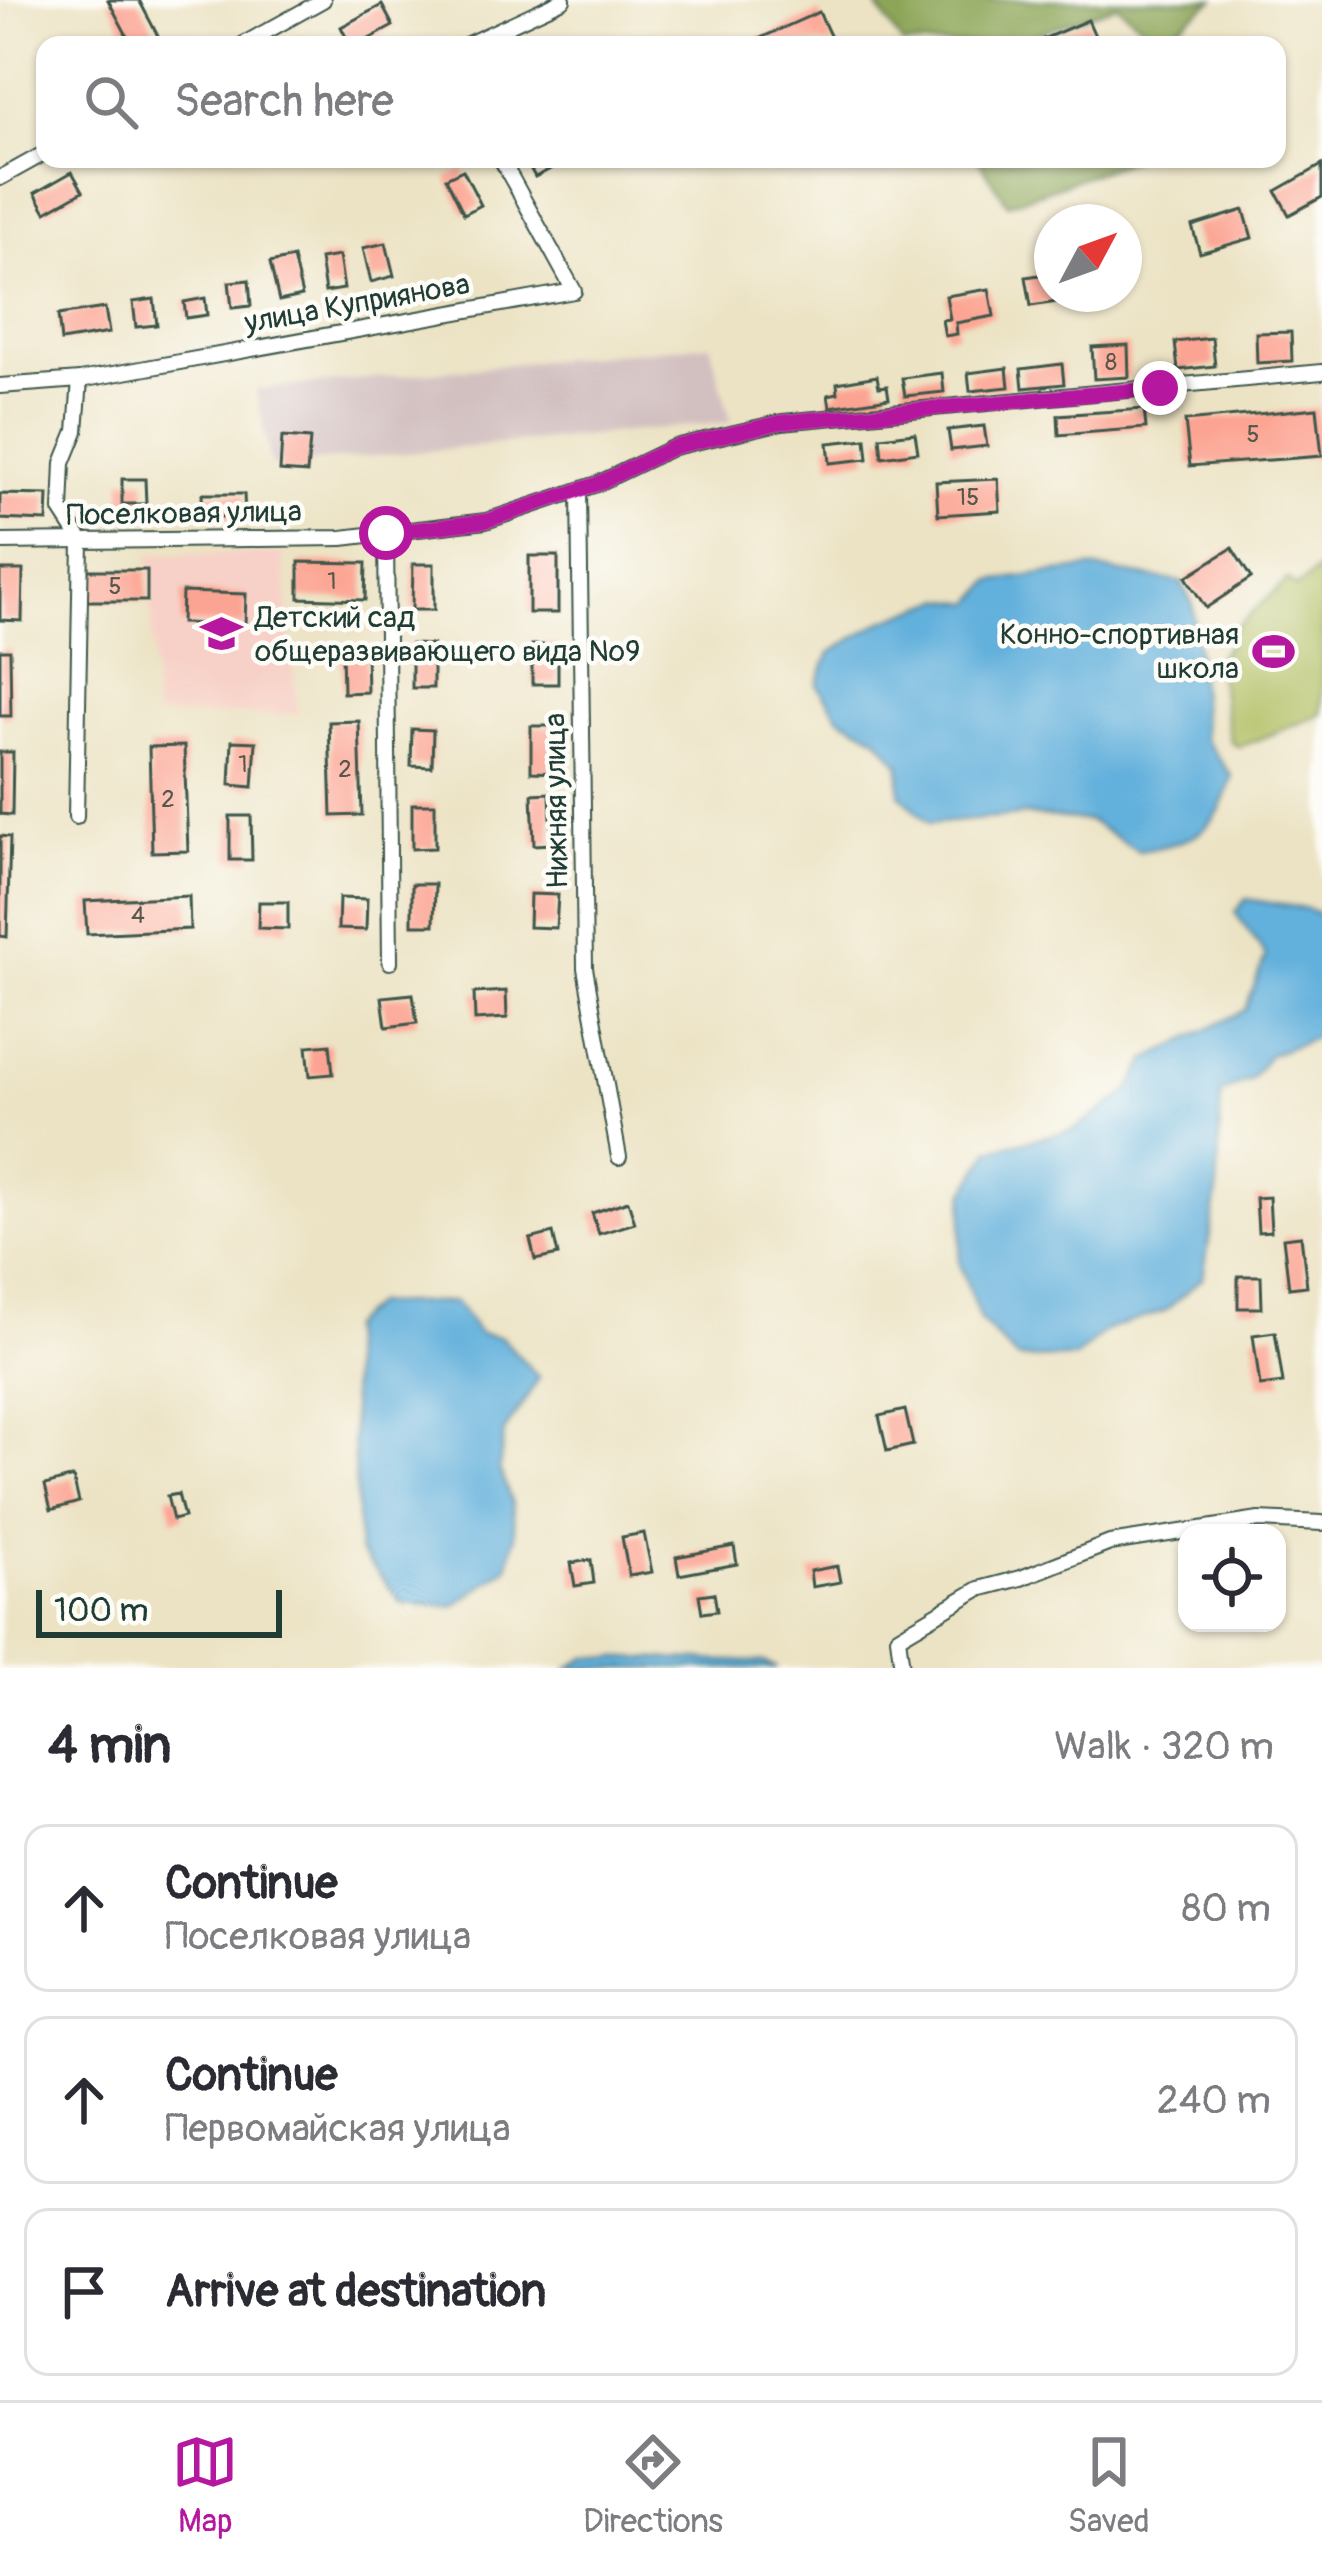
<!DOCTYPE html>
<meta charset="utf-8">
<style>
:root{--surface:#fff;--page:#f2f2f3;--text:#2b2b33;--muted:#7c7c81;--line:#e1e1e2;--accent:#b5179e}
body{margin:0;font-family:Pangolin,sans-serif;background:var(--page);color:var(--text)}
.controls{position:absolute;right:36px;bottom:36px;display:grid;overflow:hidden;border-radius:24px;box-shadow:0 3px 9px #0004}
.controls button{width:108px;height:108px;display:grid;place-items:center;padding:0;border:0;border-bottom:3px solid var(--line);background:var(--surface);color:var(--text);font:60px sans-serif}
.compass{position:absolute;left:1034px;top:204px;width:108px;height:108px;border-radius:50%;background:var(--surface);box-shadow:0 3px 9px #0004;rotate:49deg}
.scale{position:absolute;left:36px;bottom:30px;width:246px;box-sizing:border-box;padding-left:12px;border:6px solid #1f3d34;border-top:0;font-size:33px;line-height:42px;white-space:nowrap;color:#1f3d34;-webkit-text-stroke:9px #fdfcf7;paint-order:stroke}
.stop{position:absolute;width:36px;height:36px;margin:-27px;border:9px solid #b5179e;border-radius:50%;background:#fff}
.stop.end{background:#b5179e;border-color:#fff;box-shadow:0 3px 12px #0008}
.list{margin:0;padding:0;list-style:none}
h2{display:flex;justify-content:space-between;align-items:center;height:156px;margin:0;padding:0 48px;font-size:51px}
h2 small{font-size:39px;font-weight:400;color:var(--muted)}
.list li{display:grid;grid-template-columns:78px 1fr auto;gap:36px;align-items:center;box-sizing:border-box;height:168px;margin:0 24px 24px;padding:0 24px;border:3px solid var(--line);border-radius:24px}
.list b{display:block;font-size:45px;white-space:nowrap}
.list p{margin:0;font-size:39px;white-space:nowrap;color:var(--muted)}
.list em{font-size:39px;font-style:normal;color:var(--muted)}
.icon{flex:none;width:66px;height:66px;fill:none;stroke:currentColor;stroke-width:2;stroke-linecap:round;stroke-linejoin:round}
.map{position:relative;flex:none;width:1322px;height:1668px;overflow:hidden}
.search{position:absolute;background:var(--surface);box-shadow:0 3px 9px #0004;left:36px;right:36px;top:36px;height:132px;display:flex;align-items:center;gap:30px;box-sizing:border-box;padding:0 42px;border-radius:24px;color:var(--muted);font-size:45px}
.sheet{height:732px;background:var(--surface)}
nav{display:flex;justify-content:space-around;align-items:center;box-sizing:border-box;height:168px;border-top:3px solid var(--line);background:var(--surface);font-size:33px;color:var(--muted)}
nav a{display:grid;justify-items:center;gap:6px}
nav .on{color:var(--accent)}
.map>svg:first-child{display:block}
.built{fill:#f7d1c7}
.industrial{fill:#d2bfc0}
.green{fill:#b0be61;stroke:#687e4a;stroke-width:3}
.forest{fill:#8ca557;stroke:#567146;stroke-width:3}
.water{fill:#62b0dc;stroke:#407688;stroke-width:3}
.building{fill:#fca493}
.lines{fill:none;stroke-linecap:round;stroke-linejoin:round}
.minor-casing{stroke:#3e564a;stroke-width:18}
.minor{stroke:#fff;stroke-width:14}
.route{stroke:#b5179e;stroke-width:15}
.labels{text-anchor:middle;stroke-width:9;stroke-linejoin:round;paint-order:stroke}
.number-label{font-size:24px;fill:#56574c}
.street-label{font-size:30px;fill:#1f3d34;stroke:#fdfcf7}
.poi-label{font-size:30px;fill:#1f3d34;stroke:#fdfcf7;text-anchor:start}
</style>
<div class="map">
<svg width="1322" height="1668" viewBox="0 0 1322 1668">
<rect width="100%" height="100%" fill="#fdfcf7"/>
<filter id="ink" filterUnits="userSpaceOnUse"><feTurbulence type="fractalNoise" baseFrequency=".00833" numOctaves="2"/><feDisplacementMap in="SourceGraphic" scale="24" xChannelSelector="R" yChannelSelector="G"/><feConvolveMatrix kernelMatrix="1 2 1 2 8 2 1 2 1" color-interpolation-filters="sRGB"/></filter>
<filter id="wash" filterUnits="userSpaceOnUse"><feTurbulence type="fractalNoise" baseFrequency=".004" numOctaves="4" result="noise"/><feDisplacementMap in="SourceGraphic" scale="48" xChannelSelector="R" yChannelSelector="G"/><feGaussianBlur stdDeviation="2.7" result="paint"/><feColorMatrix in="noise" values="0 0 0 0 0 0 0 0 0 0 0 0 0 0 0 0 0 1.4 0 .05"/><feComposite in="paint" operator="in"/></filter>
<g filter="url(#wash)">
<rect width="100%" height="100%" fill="#ece3c4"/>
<path class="built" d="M283,553L298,714L155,716L149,554Z"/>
<path class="industrial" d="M710,344L731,422L271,466L256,390Z"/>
<path class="green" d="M1322,567V714L1239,747L1230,741L1216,660L1230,642V633L1288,580L1296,588Z"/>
<g class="forest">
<path d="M873,0H1214L1160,40L1117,5L1021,39V45H903Z"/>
<path d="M978,159H1133L1008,204Z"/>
</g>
<g class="water">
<path d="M1090,568L1181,582L1193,605L1204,738L1232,776C1218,833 1193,842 1138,851L1089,821L1027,815L929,824L900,794V765L877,737L840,717L817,684L830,653L881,622L943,599L973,603L992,581Z"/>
<path d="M1246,899L1308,909L1322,915V1035L1269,1055L1251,1079L1221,1093L1217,1193L1203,1277L1165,1311L1106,1330L1075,1358L1017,1359L980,1320L959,1261L965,1193L991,1149L1074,1130L1128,1093L1147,1060L1245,1010L1266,956L1235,912Z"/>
<path d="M455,1302L479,1334L501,1337L539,1378L504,1432L499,1469L512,1504L515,1537L508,1567L454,1606L402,1603L359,1551L347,1328L374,1304Z"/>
<path d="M587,1657L763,1662L778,1668H569Z"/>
</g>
<g id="blocks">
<g class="building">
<path d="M108,0H139L159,38L144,45H132Z"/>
<path d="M382,5L393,26L358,45H350L341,27Z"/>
<path d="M819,12L834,44L745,45Z"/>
<path d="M1088,20L1099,45H1029Z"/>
<path d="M525,159H570L535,177Z"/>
<path d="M1322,165V197L1289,215L1276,191Z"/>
<path d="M463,170L481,205L464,214L446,178Z"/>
<path d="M72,172L83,191L46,212L35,193Z"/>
<path d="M1244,210L1252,238L1200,253L1192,226Z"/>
<path d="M386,243L394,276L371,282L363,248Z"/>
<path d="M339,256L344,289L325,292L320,259Z"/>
<path d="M293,258L302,296L279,301L270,263Z"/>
<path d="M1052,273V294H1069L1070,300L1031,306L1026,277Z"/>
<path d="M249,280L251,306L232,308L229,282Z"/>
<path d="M989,289L994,316L956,323L957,334L945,336L942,320L950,319L946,296Z"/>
<path d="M205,298L207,315L186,318L184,302Z"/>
<path d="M154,299L157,325L136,327L133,302Z"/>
<path d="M105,308L109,333L61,341L58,315Z"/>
<path d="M1291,332L1292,361L1257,363L1256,333Z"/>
<path d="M1212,338L1215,366L1178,370L1175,342Z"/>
<path d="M1128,345L1129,377L1094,379L1092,347Z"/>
<path d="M1062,364L1064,384L1023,388L1021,369Z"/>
<path d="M1007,368L1009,387L970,391L968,373Z"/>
<path d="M942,373L944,392L905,396L902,378Z"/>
<path d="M877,376L879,387L887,386L889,398L830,407L828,395L838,393L837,383Z"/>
<path d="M1317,408L1322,456L1190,466L1185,421Z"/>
<path d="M1144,409L1146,428L1059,435L1058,415Z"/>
<path d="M984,426L987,446L951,450L948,430Z"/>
<path d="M915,433L918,452L882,457L880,437Z"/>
<path d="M282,437L310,439L307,473L280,471Z"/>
<path d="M866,439L868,459L830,463L828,443Z"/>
<path d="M122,479H145L146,504H122Z"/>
<path d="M998,479L1000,511L938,515L936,482Z"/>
<path d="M0,494L48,495L47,521L0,519Z"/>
<path d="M202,494H244L245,517H203Z"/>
<path d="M1232,548L1251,578L1206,608L1186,577Z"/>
<rect x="529" y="556" width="29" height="57"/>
<path d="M299,562L366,563L365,600L299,598Z"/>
<path d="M413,564H434V610H412Z"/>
<path d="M0,570H23L22,621L0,620Z"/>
<rect x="83" y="570" width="64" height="31"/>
<path d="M182,592L246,594L245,625L181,623Z"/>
<path d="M412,644L433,645V688H412Z"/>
<rect x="532" y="645" width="26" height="39"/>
<path d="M366,649L367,692L343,693L342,650Z"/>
<path d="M0,650H10L11,716H0Z"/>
<path d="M359,721L362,815L332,816L329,722Z"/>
<path d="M531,726H560L559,773L531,772Z"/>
<path d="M412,729L433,730L432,767L411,766Z"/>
<path d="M232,741L256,742L253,787L230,785Z"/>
<path d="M184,746L188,851L152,852L149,747Z"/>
<path d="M0,752H13L12,815L0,814Z"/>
<path d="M550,793L552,844L534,845L532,794Z"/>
<path d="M412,804H435V848L412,849Z"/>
<path d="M230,816H251L252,860H230Z"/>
<path d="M0,836L10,837L7,937L0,936Z"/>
<path d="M412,884H435L434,925H412Z"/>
<path d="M530,894L558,895L556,928L529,927Z"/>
<path d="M189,896L190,929L87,934L85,901Z"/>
<path d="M339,898L367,899L366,930L338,929Z"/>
<path d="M259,902H288V929L258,928Z"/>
<path d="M506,991L507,1018L475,1020L474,993Z"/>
<path d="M413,994L417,1023L386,1027L382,997Z"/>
<path d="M330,1044L333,1074L310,1076L307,1046Z"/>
<path d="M1269,1197L1271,1231L1258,1232L1256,1198Z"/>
<path d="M628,1201L635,1223L599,1234L592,1213Z"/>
<path d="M553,1233L558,1255L535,1260L530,1239Z"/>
<path d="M1301,1236L1307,1286L1289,1288L1283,1238Z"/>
<path d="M1238,1276H1261L1262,1308H1238Z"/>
<path d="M1275,1332L1283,1383L1260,1386L1253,1335Z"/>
<path d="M905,1410L913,1445L887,1451L879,1416Z"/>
<path d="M73,1477L79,1502L51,1510L45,1485Z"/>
<path d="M178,1494L184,1517L173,1520L167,1496Z"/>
<path d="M644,1533L652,1572L629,1576L622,1537Z"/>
<path d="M734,1546L737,1564L679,1575L676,1557Z"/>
<path d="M591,1560L594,1583L575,1586L571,1563Z"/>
<path d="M837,1566L840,1582L812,1587L810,1571Z"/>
<path d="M714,1593L717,1611L702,1613L699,1595Z"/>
</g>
</g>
</g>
<g filter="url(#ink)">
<use href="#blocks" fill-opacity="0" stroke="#3e564a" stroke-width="3"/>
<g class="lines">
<defs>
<g id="minor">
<path d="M242,45L323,0"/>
<path d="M466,45L563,0"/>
<path d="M0,178L45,153"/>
<path d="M0,386L80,380L574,291L501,159"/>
<path d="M579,490L585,968L619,1157"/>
<path d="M386,533L390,962"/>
<path d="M0,542L342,538L486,521L597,484L674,447L782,422L1322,372"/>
<path d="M76,817L81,541L61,510L63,463L76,431L80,380"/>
<path d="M902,1668L898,1637L979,1589L1021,1578L1110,1543L1259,1520L1322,1523"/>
</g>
</defs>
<use href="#minor" class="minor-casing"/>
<use href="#minor" class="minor"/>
</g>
</g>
<g class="lines" filter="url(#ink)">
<path class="route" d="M386,533L486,521L597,484L674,447L782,422L1160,388"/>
</g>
<defs>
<symbol id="school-bare" viewBox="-9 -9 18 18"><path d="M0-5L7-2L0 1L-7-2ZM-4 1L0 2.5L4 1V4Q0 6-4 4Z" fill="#b5179e" stroke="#fdfcf7" stroke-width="2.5" paint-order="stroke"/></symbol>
<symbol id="stadium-bare" viewBox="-9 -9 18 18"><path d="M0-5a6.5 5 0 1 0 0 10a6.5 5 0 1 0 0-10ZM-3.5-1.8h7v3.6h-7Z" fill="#b5179e" stroke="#fdfcf7" stroke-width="2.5" paint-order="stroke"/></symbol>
</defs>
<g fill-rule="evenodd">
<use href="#school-bare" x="192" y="604" width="59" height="59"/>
<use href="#stadium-bare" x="1244" y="622" width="59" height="59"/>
</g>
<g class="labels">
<g class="number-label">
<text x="1111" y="370">8</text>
<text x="1253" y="442">5</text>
<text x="968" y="505">15</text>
<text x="332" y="589">1</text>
<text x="115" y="594">5</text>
<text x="243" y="772">1</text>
<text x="345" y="777">2</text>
<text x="168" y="807">2</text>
<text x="138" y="923">4</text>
</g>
<g class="street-label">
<text transform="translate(357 303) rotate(-10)" y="10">улица Куприянова</text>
<text transform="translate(184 513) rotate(-1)" y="10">Поселковая улица</text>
<text transform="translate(556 801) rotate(-91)" y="10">Нижняя улица</text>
</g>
<g class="poi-label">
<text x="255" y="627">Детский сад<tspan x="255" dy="34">общеразвивающего вида №9</tspan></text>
<text x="1239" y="644" text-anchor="end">Конно-спортивная<tspan x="1239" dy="34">школа</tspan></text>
</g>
</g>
</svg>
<div class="controls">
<button><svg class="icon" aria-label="locate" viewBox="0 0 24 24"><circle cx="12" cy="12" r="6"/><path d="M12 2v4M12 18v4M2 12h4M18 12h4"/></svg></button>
</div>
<svg class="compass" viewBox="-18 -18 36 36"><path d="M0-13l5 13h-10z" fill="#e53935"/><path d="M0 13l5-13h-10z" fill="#7c7c81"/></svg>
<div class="scale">100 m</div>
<div class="stop" style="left:386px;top:533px"></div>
<div class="stop end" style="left:1160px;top:388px"></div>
<div class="search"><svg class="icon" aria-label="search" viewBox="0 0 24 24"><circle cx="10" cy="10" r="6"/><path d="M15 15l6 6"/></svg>Search here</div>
</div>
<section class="sheet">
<h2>4 min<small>Walk · 320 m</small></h2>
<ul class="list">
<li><svg class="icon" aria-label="ahead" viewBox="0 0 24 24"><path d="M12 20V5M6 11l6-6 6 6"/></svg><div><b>Continue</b><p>Поселковая улица</p></div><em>80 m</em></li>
<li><svg class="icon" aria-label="ahead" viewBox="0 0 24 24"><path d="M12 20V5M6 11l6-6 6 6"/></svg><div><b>Continue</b><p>Первомайская улица</p></div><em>240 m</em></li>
<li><svg class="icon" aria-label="arrive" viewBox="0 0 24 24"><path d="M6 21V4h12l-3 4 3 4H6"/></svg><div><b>Arrive at destination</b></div></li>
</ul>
</section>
<nav>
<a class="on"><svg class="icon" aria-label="map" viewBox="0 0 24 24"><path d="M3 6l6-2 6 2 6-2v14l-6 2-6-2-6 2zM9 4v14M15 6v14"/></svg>Map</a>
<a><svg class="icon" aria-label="directions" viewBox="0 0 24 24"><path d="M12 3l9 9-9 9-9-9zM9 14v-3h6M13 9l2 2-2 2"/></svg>Directions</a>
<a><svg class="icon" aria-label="saved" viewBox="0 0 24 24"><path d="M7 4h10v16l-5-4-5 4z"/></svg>Saved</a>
</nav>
